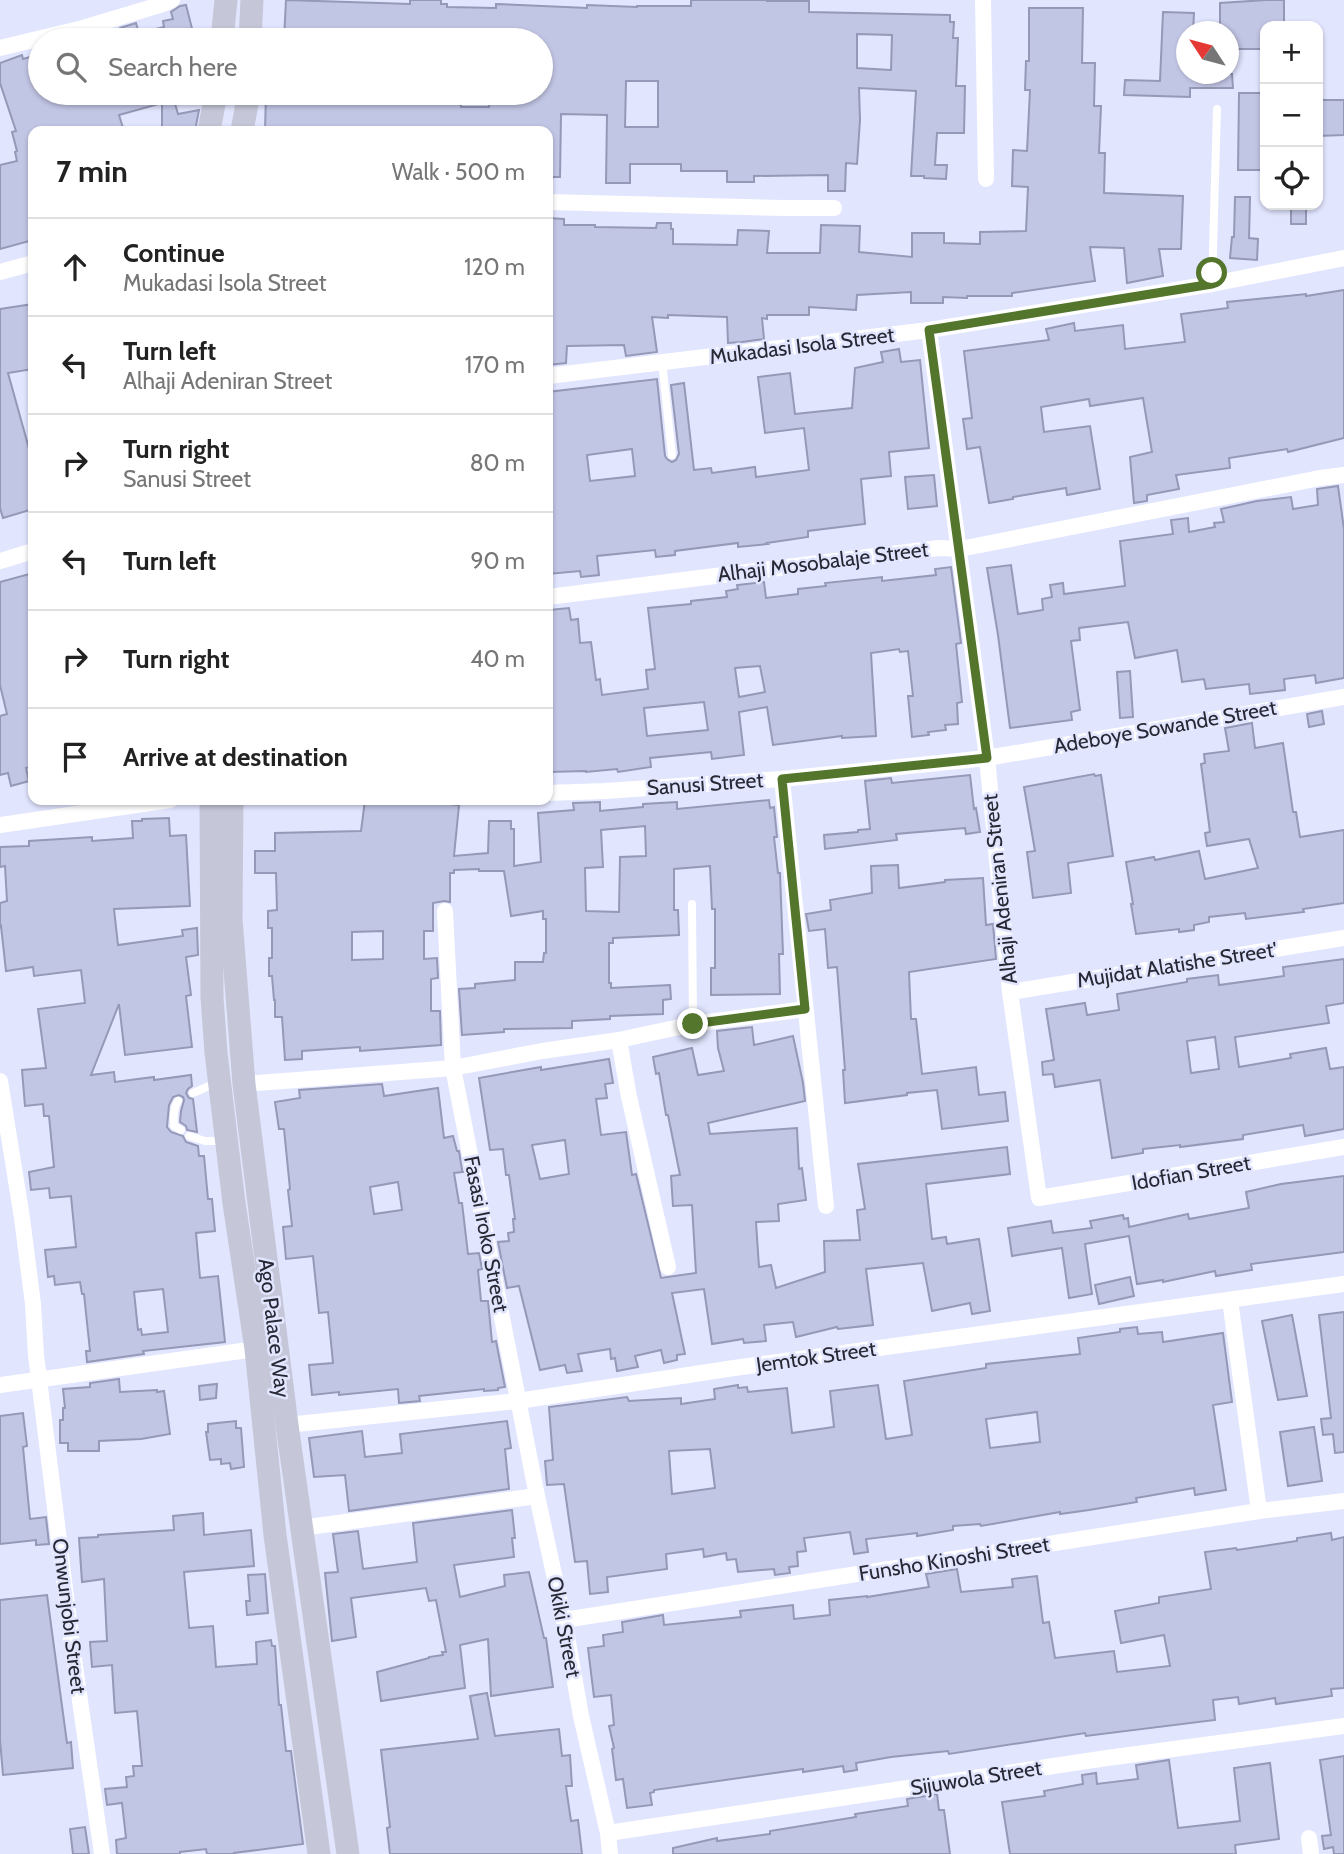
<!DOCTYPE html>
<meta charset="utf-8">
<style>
:root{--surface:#fff;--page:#f6f6f6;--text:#222;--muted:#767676;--line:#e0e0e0}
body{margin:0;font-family:Cabin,sans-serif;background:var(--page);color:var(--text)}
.controls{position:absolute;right:21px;top:21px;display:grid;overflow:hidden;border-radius:14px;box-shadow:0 2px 5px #0004}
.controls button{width:63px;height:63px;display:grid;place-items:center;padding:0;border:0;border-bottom:2px solid var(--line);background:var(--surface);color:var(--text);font:35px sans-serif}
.compass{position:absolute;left:1176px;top:21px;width:63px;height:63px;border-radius:50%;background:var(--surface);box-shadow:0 2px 5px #0004;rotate:306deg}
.stop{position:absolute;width:21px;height:21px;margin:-16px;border:5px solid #54752c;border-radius:50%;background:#fff}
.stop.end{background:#54752c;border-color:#fff;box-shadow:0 2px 7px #0008}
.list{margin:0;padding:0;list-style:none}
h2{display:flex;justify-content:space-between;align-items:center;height:91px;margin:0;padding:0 28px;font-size:30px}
h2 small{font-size:23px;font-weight:400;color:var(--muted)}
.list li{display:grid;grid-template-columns:46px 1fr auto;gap:21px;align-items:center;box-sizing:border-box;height:98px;padding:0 28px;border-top:2px solid var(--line)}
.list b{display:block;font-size:26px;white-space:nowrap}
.list p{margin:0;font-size:23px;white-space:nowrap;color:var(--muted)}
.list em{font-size:23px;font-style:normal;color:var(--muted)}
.icon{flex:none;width:38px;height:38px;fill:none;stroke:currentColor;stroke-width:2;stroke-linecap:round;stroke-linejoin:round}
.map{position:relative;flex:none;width:1344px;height:1854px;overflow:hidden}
.search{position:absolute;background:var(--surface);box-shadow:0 2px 5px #0004;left:28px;top:28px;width:525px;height:77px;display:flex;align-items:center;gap:18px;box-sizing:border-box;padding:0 24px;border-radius:38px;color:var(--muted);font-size:26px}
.panel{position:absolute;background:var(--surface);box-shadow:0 2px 5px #0004;left:28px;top:126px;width:525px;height:679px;border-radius:14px}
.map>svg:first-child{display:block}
.building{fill:#c2c6e5;stroke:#9598b6;stroke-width:2;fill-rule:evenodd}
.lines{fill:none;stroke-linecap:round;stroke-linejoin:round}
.lane{stroke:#fff;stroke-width:8}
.street{stroke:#fff;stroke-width:16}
.secondary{stroke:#c5c7d8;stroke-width:23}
.route{stroke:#54752c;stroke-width:9}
.labels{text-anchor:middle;stroke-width:5;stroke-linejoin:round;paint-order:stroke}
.street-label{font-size:21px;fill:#272834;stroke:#e1e5fe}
</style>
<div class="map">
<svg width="1344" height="1854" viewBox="0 0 1344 1854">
<rect width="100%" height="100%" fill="#e1e5fe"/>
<g class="building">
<path d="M286,0L410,4V0H441V4H447V7L496,8V4L587,8V5L637,7V6H691V0H767V1H809V12L950,15V22H954L953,38H958L956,86H965L964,133H937L935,165H947L946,179L924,178V176H911L916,91L859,88L860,120L857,164L846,163L845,191H828V175L754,176V182H727V171H681V164H630V183H606L607,115L561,114L560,177H548V131H343V129L290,127V131H265L266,93H461V107H489V93H541V40H284ZM857,34L892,35L891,70L857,68ZM626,81H658V127H625Z"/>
<path d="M1266,0H1284V26H1265V49H1228V32H1220V3Z"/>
<path d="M186,5L195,40H123L120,28L136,23L139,33L164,27L163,21L173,19L171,12L180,6Z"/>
<path d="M1029,8H1083L1082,63H1095L1094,106H1101L1099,153H1105L1104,193L1183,196L1181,249H1159L1163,276L1127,283L1124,248L1090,247L1095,281L1012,293V296H967V298L943,297V303H911V292L857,295L856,310L809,307V315H767V319L762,318L764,339L742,342L728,343L727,317L668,315V318L652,317L657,352L626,356L624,345L567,346L566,363L548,365V218L564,219V225H595V227L656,228L657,223H671V229H673V244L737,245L738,230L769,231L767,253H820L821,225L860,226L859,252L912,257V233H944V243L980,244V232L1026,231L1028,187L1012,186L1013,150L1027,151L1030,90H1025L1026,61H1029Z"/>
<path d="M1163,12L1194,13L1193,32H1186V74H1232L1233,88H1190V97L1124,95L1125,80L1160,81Z"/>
<path d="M40,54V93H185V97L174,100L178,114L199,110L195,131H162V103L119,115L124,131H90L89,127L71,131H33V240L0,249V165L17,161L15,152L17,151L12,132L16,131L0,83V63L22,55L23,59Z"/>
<path d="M1239,93H1265V170H1238Z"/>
<path d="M1318,100H1344V135L1318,136Z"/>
<path d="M1235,197H1250L1249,238L1258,239L1257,260L1230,258L1232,237H1234Z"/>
<rect x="1291" y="205" width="15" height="19"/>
<path d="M1344,290V438L1288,452L1287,449L1229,458L1230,468L1176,475L1179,489L1147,495V501L1134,503L1130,457L1152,452L1143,398L1090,406L1089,399L1041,407L1044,432L1090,426L1100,489L1067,495L1066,488L1013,497V499L989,503L980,447L967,449L963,419L972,418L964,351L1049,340L1046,329L1074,323L1075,331L1123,325L1125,349L1185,342L1181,314L1228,308L1227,302L1306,294V296Z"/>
<path d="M33,304V369L8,373L33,463V509L3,518L0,508V309Z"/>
<path d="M899,349L901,362L920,360L929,448L889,452L891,476L861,479L865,524L808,531V537L767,543L768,544L738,547V543L675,551V555L656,557L655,550L597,556L599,575L581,577L580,571L548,574V392L657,379L665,456L667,459L672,462L676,460L679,454L671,385L684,383L694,470L711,468L712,473L755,467L756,477L809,470L804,428L765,433L758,377L790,373L795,414L852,408L855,368L883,362L881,352ZM632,449L635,476L590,481L587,455Z"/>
<path d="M934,475L937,506L908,509L905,477Z"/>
<path d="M1338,486L1344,529V678L1316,683L1315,675L1284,679L1285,690L1250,694L1249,684L1206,689L1204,679L1182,682L1177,650L1135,658L1128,622L1079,628L1080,640L1071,641L1080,710L1071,712L1072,720L1010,728L998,635L987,568L1011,565L1018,614L1043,610L1042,599L1052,597L1050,585L1063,583L1064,594L1125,586L1120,541L1173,534L1171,520L1188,518L1189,532L1215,527L1214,523L1224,522L1221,509L1257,501L1291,497L1293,509L1318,505L1317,489Z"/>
<path d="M951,567L961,643L956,644L962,702L957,703L958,724L945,725L946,730L928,732L929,735L912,737L908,696H913L908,651L900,652L899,649L871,653L876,736L842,738V736L773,745L767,707L739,712L744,755L712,759L711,752L650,758L651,767L618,772L617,769L586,772V771L548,772V630H552L550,610L569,608L571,620L578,619L580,643L591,642L596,680L600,679L602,695L648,689L646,670L655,669L648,608L691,604V601L727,597L726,591L738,589L737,585L764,582L766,598L798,594V589L826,586L825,583L882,577V581L936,575L935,569ZM760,666L765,692L739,697L735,668ZM704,702L708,730L647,736L644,708Z"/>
<path d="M33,573V766L26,768L29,781L11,786L8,773L0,775V716L7,714L0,685V582Z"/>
<path d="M1130,671L1133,717L1120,718L1117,672Z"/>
<path d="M1322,711L1324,724L1309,727L1307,714Z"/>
<path d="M1252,723L1255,748L1283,743L1293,812H1296L1300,837L1344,830V903L1303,909L1304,912L1246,919L1245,913L1209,917V922L1194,925V930L1179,932V929L1136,934L1131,904H1133L1126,862L1154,857L1155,860L1199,851L1205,879L1258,868L1249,839L1207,846L1205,833L1210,832L1201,764L1205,763L1204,754L1229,751L1225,728Z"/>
<path d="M1094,774L1095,776L1101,775L1113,856L1068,863L1071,893L1033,898L1027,852L1035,851L1024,787Z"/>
<path d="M970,775L974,809L976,808L980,832L966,834L965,828L896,834L897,840L825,849L824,835L858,832V830L870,829L865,781L891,778L892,783Z"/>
<path d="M365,800H411L459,805L454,856L488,853L489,821H511V829H514V866L541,862L538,813L574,810L573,803L600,802V811L643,807V804L677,802V809L769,800L770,808L774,807L777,837H774L778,873H780L783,954H779L780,994L711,995V968H715V909H712L710,866L674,869V910H678L679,935L613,938V943H609V983H611V988L670,985L671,999L663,1000V1014L610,1016V1019L572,1021V1028L504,1029V1032L462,1035L459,989L475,988V984L515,980V962H543L544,953H546V919H543V911L511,916L504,871H479V869L454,870V873H450V902L444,901L433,903V931H424V959L437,958L438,978L431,979V1011H440L441,1045L360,1051V1047L302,1051V1059L285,1060L282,1017H275V1000H274L272,976H269V958H272V928H268V911L277,910L276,873H255V851H275V833L361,831ZM645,826L646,856L620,857L619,912L586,911L585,868L603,867L601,830ZM383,931V959L352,960V932Z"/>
<path d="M169,818L170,836L186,835L190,906L114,909L118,945L183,936L182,930L197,928L198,955L186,957L191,995L186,996L192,1047L125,1055L119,1004L91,1075L114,1072L115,1082L154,1077V1080L191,1075L192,1086L188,1089L186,1093L189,1098L193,1099L197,1132L187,1130L186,1126L180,1122L181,1111L184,1100L183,1097L179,1095L173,1097L169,1105L167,1127L171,1132L183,1136L186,1142L198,1146L199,1156H204L208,1199H212L215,1231L196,1233L200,1278L218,1276L225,1342L143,1351L144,1354L87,1362L86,1351H90L84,1294H82L80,1282L55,1285L54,1276L48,1277L45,1250L76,1247L71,1196L50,1198L49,1188L31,1190L29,1172L54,1167L49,1116H44L43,1104L25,1106L22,1070L46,1068L38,1009L85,1003L81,970L34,976L33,967L6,971L1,926L0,927V903L7,901L5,866L0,867V847L29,846V841L92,837V841L133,838L132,821H142V819ZM163,1289L168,1332L142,1335L141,1329L138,1330L134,1292Z"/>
<path d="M898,865L899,888L945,882V880L983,878L986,925L993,924L996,959L909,972L911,1019H916L922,1074L976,1067L979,1095L1005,1092L1008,1121L942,1129L937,1090L907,1093V1095L845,1103L843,1070H845L837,967L828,968L825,929L809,931L806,914L831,910L830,900L872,893L871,866Z"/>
<path d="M1344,959V1003L1326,1006L1329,1023L1235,1037L1239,1067L1291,1058L1290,1054L1326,1048L1330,1069L1344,1067V1129L1305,1136L1303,1125L1243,1135V1139L1180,1147V1145L1143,1149V1153L1112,1158L1100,1080L1055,1087L1053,1074L1043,1075L1042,1062L1054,1060L1046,1009L1085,1003L1087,1015L1119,1010L1117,994L1187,982V979L1218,975L1219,985L1284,976L1283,967ZM1215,1037L1219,1069L1191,1073L1187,1041Z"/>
<path d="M752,1027L754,1045L793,1036L803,1083L805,1101L708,1123L710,1134L797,1128L799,1169L802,1168L806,1200L778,1204L779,1221L756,1222L759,1267L771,1265L776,1288L825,1272L824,1241L860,1240L857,1210L865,1209L858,1164L1007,1147L1010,1174L926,1184L932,1239L946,1237L947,1244L979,1239L990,1311L972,1314L970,1303L932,1311L923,1263L866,1269L873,1325L838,1329L837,1327L796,1337L793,1322L764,1325L766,1341L744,1343L743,1339L712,1344L704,1289L672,1293L685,1354L677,1355V1360L664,1363L661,1350L635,1356L638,1367L617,1371L615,1358L611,1359L610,1349L578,1354L582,1371L567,1373L565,1365L540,1370L519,1286L507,1288L498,1242L509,1241L508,1233L514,1232L513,1219H515L509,1175H506L503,1149L490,1150L479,1078L541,1067V1070L609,1059L613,1083L605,1084L607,1098L596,1099L601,1135L626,1132L632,1175L636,1174L661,1278L696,1273L692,1205L673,1206L671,1176L680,1175L668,1115H666L659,1073L656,1074L653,1057L692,1048L698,1075L724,1071L718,1048L717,1031ZM565,1140L569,1174L540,1179L532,1145Z"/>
<path d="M382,1084L384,1096L438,1088L444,1138L453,1136L457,1151H459L462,1170L463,1172L454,1173L459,1203H462L468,1254L479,1253L482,1269L478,1270L481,1301H488L492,1342L496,1341L505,1387L498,1388V1390L484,1391V1389L419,1396L420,1401L399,1403L398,1389L339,1395V1392L312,1395L309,1365L333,1363L328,1312L319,1313L313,1256L286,1259L283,1227L292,1226L288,1190L290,1189L284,1129H279L275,1102L300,1098L299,1090ZM398,1182L402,1210L374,1214L370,1187Z"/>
<path d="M1344,1176V1252L1251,1264L1252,1270L1216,1276L1215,1271L1163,1282V1280L1137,1284L1129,1236L1085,1244L1092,1294L1069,1298L1062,1248L1012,1256L1008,1228L1051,1221L1053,1233L1092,1228L1090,1221L1123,1215L1124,1219L1128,1218L1129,1227L1188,1214L1189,1219L1249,1208L1246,1192L1281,1184Z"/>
<path d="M1130,1277L1134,1296L1099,1304L1095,1285Z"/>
<path d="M1344,1312V1452L1335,1453L1333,1434L1323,1435L1321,1419L1331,1418L1319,1315Z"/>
<path d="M1292,1315L1307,1396L1278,1400L1262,1321Z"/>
<path d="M1137,1327L1138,1334L1162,1332L1163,1342L1223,1333L1232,1402L1213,1405L1226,1490L1195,1495L1194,1488L1136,1498L1137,1502L1089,1510L1060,1514V1512L981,1526L980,1524L953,1526V1530L917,1536V1533L866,1539L868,1552L854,1554L850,1532L804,1538L806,1551L797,1552L798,1566L789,1567L790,1573L775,1575L774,1569L738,1572L736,1559L727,1560L726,1553L704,1557L703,1549L666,1554L667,1569L607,1577L608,1592L590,1594L587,1561L575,1562L564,1484L547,1485L545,1461L553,1460L549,1407L627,1397L629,1401L681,1398V1404L715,1399L714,1389L738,1385V1388L747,1387L748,1392L787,1388L792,1433L834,1427L830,1391L878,1385L886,1439L912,1435L904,1381L986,1368V1364L1080,1354L1078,1338L1120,1332V1329ZM1037,1412L1040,1442L990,1448L986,1419ZM710,1449L715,1488L672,1494L669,1451Z"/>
<path d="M119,1379L120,1392L157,1390V1392L164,1391L170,1434L141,1439L99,1441V1451H68V1443H60V1420H63V1408H65L63,1389L90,1387V1383Z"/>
<path d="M217,1384L216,1398L200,1400L199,1386Z"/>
<path d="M23,1413L27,1446L23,1447L30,1519L46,1517L49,1544L36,1545V1540L0,1544V1416Z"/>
<path d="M236,1421V1428H241L244,1467L231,1469L230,1463L221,1464V1459L210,1460L206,1432H208V1424Z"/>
<path d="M507,1421L511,1448L505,1449L509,1489L349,1511L345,1475L314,1477L309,1438L362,1431L365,1457L402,1453L400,1434Z"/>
<path d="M1314,1427L1322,1481L1288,1486L1280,1432Z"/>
<path d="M512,1510L515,1538H512L514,1557L454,1565L460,1597L505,1586L504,1575L529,1572L544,1638H546L553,1687L491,1696L488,1639L460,1645L465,1688L381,1701L377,1672L429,1658V1657L443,1655L442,1652H446L436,1600L429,1601L426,1588L351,1598L356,1637L332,1641L325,1573L338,1572L333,1534L358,1531L363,1569L417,1562L413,1523Z"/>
<path d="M203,1513L204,1535L251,1530L254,1566L184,1572L189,1626V1628L213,1626L216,1667L257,1664L256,1642L271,1640L272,1646H275L279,1705H281L286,1751H291L303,1844L234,1853V1854H207L206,1849L180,1852V1854H117L116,1840L126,1838L122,1803L107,1805L105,1789L127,1787L126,1777L134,1776L133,1766H142L137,1711L115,1713L112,1665L92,1667L90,1642L107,1641L104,1579L82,1582L79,1538L98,1537V1535L174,1530L173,1516Z"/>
<path d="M1331,1533L1332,1540L1344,1537V1688L1331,1689L1332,1696L1276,1704L1275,1698L1239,1704L1238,1697L1213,1700L1215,1720L1086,1736L1085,1733L949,1754L948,1751L891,1757L856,1763L857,1770L844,1772L843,1766L803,1772V1769L654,1790V1792L650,1793L652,1805L627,1808L623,1779L616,1780L612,1749L614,1748L609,1726L614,1725L611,1695L594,1697L588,1648L604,1646L603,1635L623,1632L622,1622L663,1615L664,1625L741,1617L740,1611L793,1605L794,1619L830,1615L829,1600L867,1596V1597L929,1587L926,1574L957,1569L961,1592L1013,1587L1012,1579L1037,1576L1043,1623L1049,1622L1055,1658L1114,1651L1117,1672L1170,1666L1164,1635L1121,1643L1115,1611L1159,1603V1597L1211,1589L1205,1552L1236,1548L1237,1550L1297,1541V1538Z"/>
<path d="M265,1574L268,1613L247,1615L246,1601H250L248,1575Z"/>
<path d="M47,1595L67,1743L71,1742L73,1768L3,1775L0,1740V1600Z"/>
<path d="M487,1693L495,1736L559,1729L562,1756L570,1755L572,1786H566L567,1794L571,1821L578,1820L582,1854H390L387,1828L390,1827L381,1750L478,1739L470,1696Z"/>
<path d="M1344,1756V1854H1334L1333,1847L1324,1849L1322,1836L1331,1835L1320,1760Z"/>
<path d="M1169,1760L1178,1828L1240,1821L1234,1768L1270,1763L1279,1839L1235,1845L1236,1854H1010L1002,1802L1045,1796L1044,1791L1083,1784L1082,1775L1096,1773L1097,1784L1138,1779L1136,1765Z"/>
<path d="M937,1794L939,1810H944L950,1854H673V1848L717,1838V1841L770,1834V1831L856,1817L855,1814L908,1806L907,1799Z"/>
<path d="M85,1827L89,1854H73L70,1829Z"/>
</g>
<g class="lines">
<g class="lane">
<path d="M1212,284L1217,109"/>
<path d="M662,362L672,455"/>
<path d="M692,904L693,1024"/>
<path d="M193,1093L216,1083"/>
<path d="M178,1101C173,1109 173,1117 174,1126L181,1130"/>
<path d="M189,1136L205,1141H224"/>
</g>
<g class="street">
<path d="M983,0L986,179"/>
<path d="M0,48L83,28L163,4L172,0"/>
<path d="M548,202L785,208H834"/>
<path d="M0,272L33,263"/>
<path d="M929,330L987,758L1010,992L1039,1198L1344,1147"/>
<path d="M548,376L929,330L1212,284L1344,258"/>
<path d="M0,561L33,551"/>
<path d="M548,597L939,548L960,549L1320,478L1344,475"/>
<path d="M782,779L826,1206"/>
<path d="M548,793L605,791L782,779L987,758L1344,697"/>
<path d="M0,825L170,800"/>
<path d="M445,911L453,1068L537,1496L564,1620L581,1716L608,1833L610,1854"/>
<path d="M1010,992L1344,938"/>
<path d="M619,1040L629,1097L668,1267"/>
<path d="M0,1081L22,1218L33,1304L36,1355L72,1645L102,1854"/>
<path d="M244,1084L453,1068L542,1051L619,1040L693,1024L805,1009"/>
<path d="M1230,1300L1259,1511"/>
<path d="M0,1385L256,1349"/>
<path d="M287,1425L518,1401L734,1368L1344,1284"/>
<path d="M301,1528L537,1496"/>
<path d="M564,1620L1259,1511L1344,1501"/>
<path d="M608,1833L1107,1758L1344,1726"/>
<path d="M1309,1838L1311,1854"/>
</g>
<g class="secondary">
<path d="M222,40L226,0"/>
<path d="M250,40L252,0"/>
<path d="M209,131L216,93"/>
<path d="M242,131L249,93"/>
<path d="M211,800L212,997L216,1053L234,1203L256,1349L275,1535L319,1854"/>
<path d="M232,800L231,919L244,1084L287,1425L348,1854"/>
</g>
</g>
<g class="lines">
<path class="route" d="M693,1024L805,1009L782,779L987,758L929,330L1212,284V273"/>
</g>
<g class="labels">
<g class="street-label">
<text transform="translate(802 346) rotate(-7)" y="7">Mukadasi Isola Street</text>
<text transform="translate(823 562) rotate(-7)" y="7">Alhaji Mosobalaje Street</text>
<text transform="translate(1165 727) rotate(-10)" y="7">Adeboye Sowande Street</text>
<text transform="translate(705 784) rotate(-4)" y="7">Sanusi Street</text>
<text transform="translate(1000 889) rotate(-96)" y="7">Alhaji Adeniran Street</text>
<text transform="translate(1177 965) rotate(-9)" y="7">Mujidat Alatishe Street'</text>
<text transform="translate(1191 1173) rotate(-10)" y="7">Idofian Street</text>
<text transform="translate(486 1234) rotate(79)" y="7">Fasasi Iroko Street</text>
<text transform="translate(274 1328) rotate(83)" y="7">Ago Palace Way</text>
<text transform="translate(816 1357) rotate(-8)" y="7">Jemtok Street</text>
<text transform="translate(954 1559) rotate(-9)" y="7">Funsho Kinoshi Street</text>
<text transform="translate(69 1616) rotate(83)" y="7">Onwunjobi Street</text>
<text transform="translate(564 1627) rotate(79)" y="7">Okiki Street</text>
<text transform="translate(976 1778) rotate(-9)" y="7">Sijuwola Street</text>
</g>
</g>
</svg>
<div class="controls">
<button>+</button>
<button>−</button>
<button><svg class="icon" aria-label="locate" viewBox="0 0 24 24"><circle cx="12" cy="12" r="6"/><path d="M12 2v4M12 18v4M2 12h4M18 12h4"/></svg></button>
</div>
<svg class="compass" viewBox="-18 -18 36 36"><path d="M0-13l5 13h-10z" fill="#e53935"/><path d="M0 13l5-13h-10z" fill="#767676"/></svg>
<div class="stop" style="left:1212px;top:273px"></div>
<div class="stop end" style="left:693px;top:1024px"></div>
<div class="search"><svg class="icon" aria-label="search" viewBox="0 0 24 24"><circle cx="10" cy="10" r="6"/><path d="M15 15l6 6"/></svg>Search here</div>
<section class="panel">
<h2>7 min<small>Walk · 500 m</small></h2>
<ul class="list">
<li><svg class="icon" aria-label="ahead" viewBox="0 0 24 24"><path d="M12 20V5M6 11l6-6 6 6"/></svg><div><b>Continue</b><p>Mukadasi Isola Street</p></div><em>120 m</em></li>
<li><svg class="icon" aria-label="left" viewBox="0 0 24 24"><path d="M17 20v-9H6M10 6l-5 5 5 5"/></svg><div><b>Turn left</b><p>Alhaji Adeniran Street</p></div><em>170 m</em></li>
<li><svg class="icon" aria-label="right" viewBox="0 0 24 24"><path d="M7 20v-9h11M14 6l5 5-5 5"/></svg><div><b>Turn right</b><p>Sanusi Street</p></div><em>80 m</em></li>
<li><svg class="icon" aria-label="left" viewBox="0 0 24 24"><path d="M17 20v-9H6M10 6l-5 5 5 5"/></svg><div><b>Turn left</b></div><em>90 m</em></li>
<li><svg class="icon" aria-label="right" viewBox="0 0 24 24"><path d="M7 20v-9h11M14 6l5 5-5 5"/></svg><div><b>Turn right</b></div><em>40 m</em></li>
<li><svg class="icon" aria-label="arrive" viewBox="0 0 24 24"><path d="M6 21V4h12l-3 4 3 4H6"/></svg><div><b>Arrive at destination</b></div></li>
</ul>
</section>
</div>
